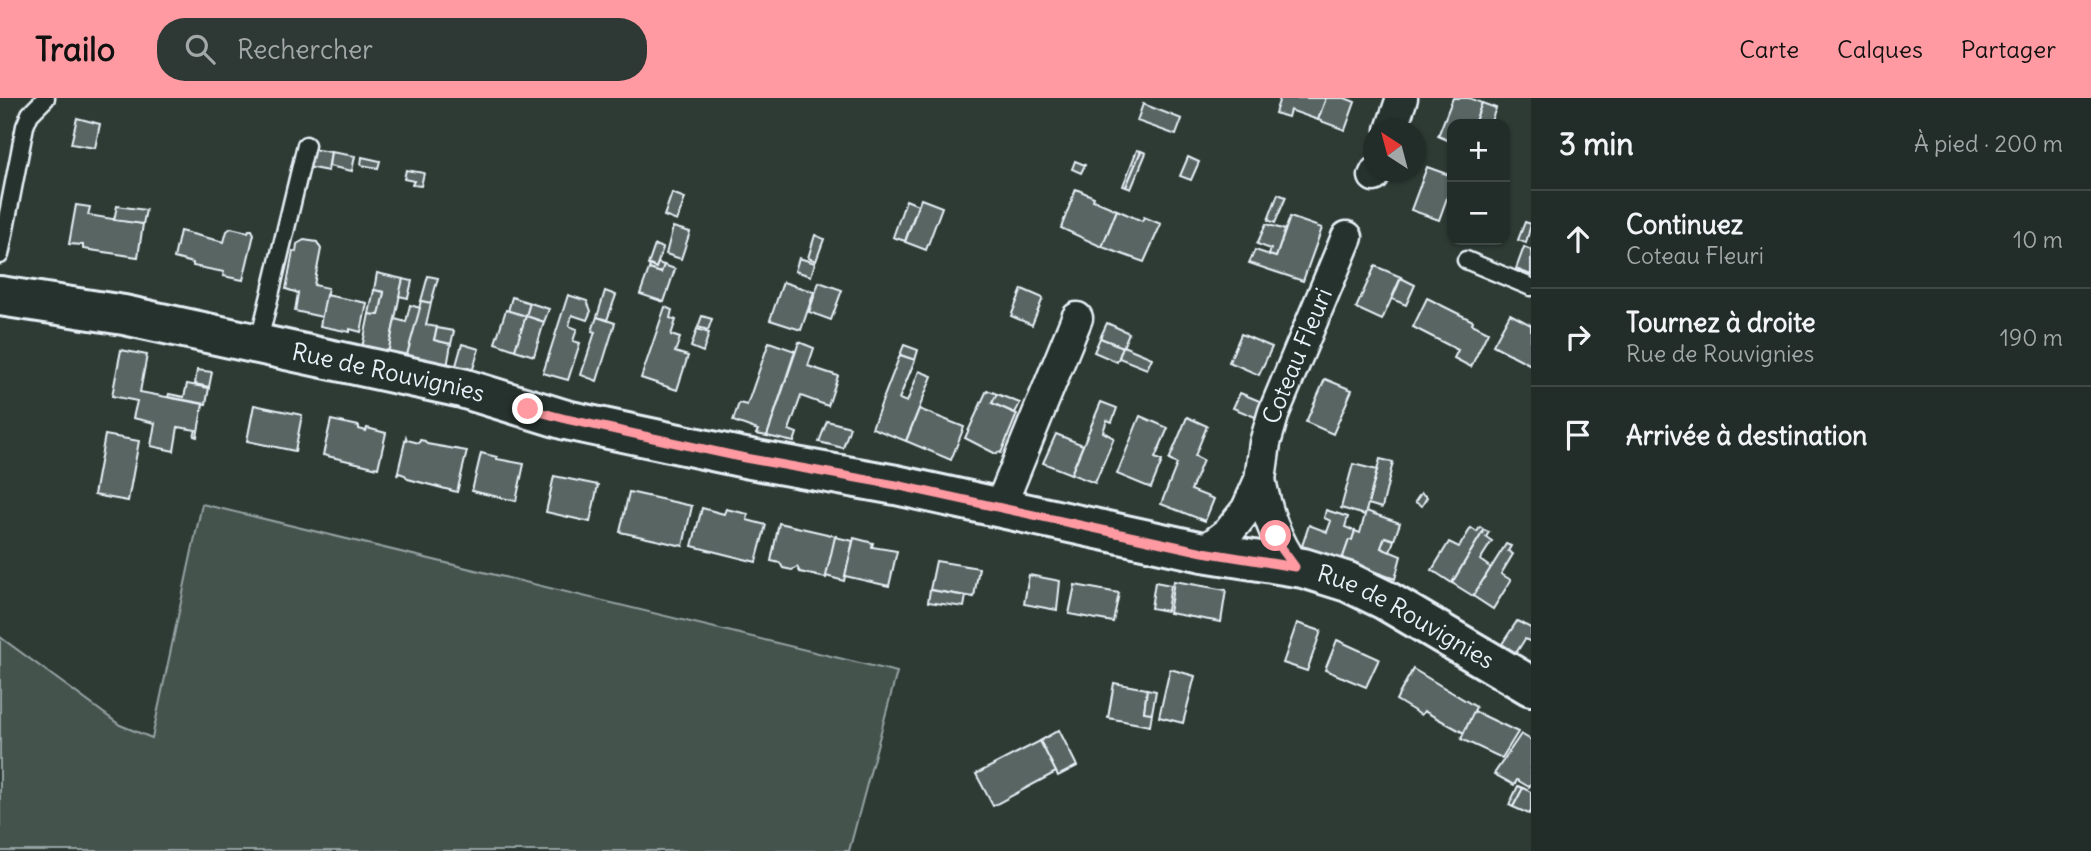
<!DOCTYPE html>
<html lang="fr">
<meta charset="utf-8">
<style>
:root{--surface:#222c28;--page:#2e3834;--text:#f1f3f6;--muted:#a2a7a8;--line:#3f4845;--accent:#ff9aa2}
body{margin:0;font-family:Delius,sans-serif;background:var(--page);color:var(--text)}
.controls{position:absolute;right:21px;top:21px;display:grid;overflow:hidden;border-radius:14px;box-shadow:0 2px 5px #0004}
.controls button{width:63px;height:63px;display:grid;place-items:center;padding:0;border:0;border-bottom:2px solid var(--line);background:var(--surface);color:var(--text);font:35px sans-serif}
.compass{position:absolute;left:1363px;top:21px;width:63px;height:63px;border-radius:50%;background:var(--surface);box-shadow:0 2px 5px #0004;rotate:324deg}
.stop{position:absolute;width:21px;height:21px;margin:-16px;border:5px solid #ff9aa2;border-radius:50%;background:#fff}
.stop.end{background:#ff9aa2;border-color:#fff;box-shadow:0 2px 7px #0008}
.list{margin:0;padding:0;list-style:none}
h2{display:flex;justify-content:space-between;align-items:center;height:91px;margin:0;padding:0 28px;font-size:30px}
h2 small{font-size:23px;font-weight:400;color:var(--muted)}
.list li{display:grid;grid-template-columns:46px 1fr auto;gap:21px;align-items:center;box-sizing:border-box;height:98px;padding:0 28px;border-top:2px solid var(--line)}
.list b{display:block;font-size:26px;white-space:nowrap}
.list p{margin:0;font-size:23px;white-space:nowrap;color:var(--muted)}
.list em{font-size:23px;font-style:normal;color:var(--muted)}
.icon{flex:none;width:38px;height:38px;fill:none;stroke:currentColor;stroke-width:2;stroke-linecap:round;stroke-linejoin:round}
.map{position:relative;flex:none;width:1531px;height:753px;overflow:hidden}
header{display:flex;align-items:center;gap:42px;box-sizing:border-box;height:98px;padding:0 35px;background:var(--accent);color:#111}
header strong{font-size:33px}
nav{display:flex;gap:38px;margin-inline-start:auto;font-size:24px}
.search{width:490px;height:63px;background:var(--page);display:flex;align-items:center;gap:18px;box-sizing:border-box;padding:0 24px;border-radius:28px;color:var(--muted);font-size:26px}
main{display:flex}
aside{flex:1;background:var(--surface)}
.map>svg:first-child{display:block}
.green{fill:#45524e;stroke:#96a2a3;stroke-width:2}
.building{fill:#596563;stroke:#e8f1f8;stroke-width:2}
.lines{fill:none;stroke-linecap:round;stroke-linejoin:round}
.lane-casing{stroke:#e8f1f8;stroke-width:21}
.street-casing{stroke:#e8f1f8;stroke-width:35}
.secondary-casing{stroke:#e8f1f8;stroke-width:44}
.lane{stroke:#26332d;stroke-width:16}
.street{stroke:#26332d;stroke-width:30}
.secondary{stroke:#26332d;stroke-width:38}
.route{stroke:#ff9aa2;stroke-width:9}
.labels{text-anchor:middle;stroke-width:6;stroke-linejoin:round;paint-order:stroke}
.street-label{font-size:24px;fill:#e8f1f8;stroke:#26332d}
</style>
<header>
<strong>Trailo</strong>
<div class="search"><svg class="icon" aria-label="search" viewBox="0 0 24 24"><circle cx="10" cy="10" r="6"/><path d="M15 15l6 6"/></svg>Rechercher</div>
<nav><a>Carte</a><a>Calques</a><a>Partager</a></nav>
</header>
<main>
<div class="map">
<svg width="1531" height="753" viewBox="0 0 1531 753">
<rect width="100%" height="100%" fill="#2e3b35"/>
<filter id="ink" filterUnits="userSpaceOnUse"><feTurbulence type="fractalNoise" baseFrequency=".0143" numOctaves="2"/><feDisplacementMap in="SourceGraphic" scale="14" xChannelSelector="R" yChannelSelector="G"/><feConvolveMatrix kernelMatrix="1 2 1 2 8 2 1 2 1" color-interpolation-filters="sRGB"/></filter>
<g filter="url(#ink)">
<path class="green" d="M202,406L897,574L849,753H0V539L120,627L152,640Z"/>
<g class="building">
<path d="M1280,0H1326L1318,22L1290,12L1288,19L1275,15Z"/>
<path d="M1326,0H1345L1355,4L1345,32L1318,22Z"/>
<path d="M1453,0H1469L1482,5L1474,26H1452V44L1438,38Z"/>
<path d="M1482,5L1496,10L1490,26H1474Z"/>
<path d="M1143,6L1182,21L1176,37L1137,23Z"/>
<path d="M77,20L100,26L95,50L71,46Z"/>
<path d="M311,51L331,54L328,73L307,69Z"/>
<path d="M1137,52L1141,53L1126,89L1123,88Z"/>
<path d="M1141,53L1146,55L1131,91L1126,89Z"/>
<path d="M331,54L355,58L352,73L329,68Z"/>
<path d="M362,59L380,63L378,70L361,67Z"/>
<path d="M1188,59L1199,64L1191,82L1180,78Z"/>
<path d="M1075,63L1085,67L1081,75L1072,71Z"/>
<path d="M1427,69L1452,78V86L1439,122L1411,112Z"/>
<path d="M406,72L424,75L421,88L412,87L414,83L404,81Z"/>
<path d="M1076,91L1094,99L1093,102L1117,112L1102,149L1061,130Z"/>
<path d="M672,95L685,100L677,123L664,118Z"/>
<path d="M1278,96L1286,99L1275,125L1268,122Z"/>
<path d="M921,101L942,109L926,152L905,144Z"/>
<path d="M906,102L918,107L905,143L893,139Z"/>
<path d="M76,107L90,109L88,117L143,126L138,159L83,151V147L69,146Z"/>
<path d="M117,108L146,112L143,126L114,122Z"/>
<path d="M1117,112L1142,123L1144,119L1161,126L1144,164L1102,149Z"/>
<path d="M1290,119L1322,130L1303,183L1249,165L1255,152L1276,159Z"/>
<path d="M1525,124L1531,126L1526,145L1518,142Z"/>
<path d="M1266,126L1285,132L1276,159L1269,157L1271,151L1257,146Z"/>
<path d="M673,129L690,134L681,161L666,156Z"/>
<path d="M231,130L248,134L249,132H252L254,136L243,182L223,178L224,174L193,168V165L174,160L180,133L224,144L227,133Z"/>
<path d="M815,137L824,141L816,163L808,160Z"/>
<path d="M304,142L317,144L321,151L314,187L328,190L322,219L295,213L298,195L286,191L293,153L296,154L297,146Z"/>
<path d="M655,147L663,150L656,170L648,167Z"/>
<path d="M1524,149L1531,152V177L1516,171Z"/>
<path d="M799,160L815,165L811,178L795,173Z"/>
<path d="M658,165L664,167L661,175L649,171L650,167L656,170Z"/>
<path d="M664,167L675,171L664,204L640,196L649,171L661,175Z"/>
<path d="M1375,168L1401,179L1382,222L1356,210Z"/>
<path d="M377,175L403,181L388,256L362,250L369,216L379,217L384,194L374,192Z"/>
<path d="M428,178L438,180L431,205L421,203Z"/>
<path d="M1401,180L1415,187L1406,207L1392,201Z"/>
<path d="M403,181L412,183L408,200L399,198Z"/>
<path d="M783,184L814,194L801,232L770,222Z"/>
<path d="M819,184L842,192L831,222L809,214Z"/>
<path d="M1022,191L1043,200L1032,227L1011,218Z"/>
<path d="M374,192L384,194L379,217L369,216Z"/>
<path d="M605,193L616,197L607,222L597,219Z"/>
<path d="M326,197L367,205L361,234L350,231V234L320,228Z"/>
<path d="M568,197L587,203L591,213L587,222L572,217L569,228L577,231L573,243L580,245L568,282L543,275Z"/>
<path d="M512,199L530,205L526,218L508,213Z"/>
<path d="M1427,200L1473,223L1472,226L1488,234L1471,269L1454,260L1458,252L1413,229Z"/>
<path d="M421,203L431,205L426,227L437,229L434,242L451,246L447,269L406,260Z"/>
<path d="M530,205L549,211L544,224L526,218Z"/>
<path d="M410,207L420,210L406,260L388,256L395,221L406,224Z"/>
<path d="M665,209L672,212L670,220L676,222L671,237L680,240L675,254L688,258L677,292L641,280Z"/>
<path d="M506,212L526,218L515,252L495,245Z"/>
<path d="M1510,216L1531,227V267L1493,247Z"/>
<path d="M526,218L544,224L534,258L515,252Z"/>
<path d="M702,218L712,221L708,232L698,229Z"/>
<path d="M597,219L615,225L597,283L581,277L595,234L592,233Z"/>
<path d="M1107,225L1129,235L1123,249L1100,240Z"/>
<path d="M437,230L454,233L451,246L434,242Z"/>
<path d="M697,231L709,235L703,254L691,249Z"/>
<path d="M1241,236L1272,249L1259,277L1229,264Z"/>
<path d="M1100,240L1123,249L1117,264L1094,254Z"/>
<path d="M769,244L795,253L767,338L756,336L758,332L733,323L739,305L747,307Z"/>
<path d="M799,244L814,250L808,268L838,278L828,308L801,298L789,332L797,335L794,344L767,338Z"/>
<path d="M462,246L479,251L472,274L455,271Z"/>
<path d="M904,247L918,252L915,262L900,257Z"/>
<path d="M1123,248L1152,260L1147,271L1119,260Z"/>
<path d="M121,252L147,257L140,294L203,306L197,339L194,338L196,332L178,329L174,353L151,348L155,325L133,320L137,303L112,298Z"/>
<path d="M900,257L915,262L899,301L907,304L919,273L932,278L906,343L872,330Z"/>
<path d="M197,272L212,274L209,289L195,286Z"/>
<path d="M1325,281L1352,292L1333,336L1306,324Z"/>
<path d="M187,286L209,290L206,306L168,299L169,296L184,299Z"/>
<path d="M987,292L997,296L992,305L1017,316L1001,355L998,354L996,356L965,340Z"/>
<path d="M1240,295L1267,306L1260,321L1233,310Z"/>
<path d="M997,296L1020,305L1015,315L992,305Z"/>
<path d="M1101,304L1117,310L1112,324L1107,322L1103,334L1114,340L1095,385L1071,376Z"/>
<path d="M254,307L302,317L295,353L247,343Z"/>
<path d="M919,311L964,329L951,362L906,343Z"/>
<path d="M1140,318L1168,330L1155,360L1162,363L1151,390L1117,376Z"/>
<path d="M1187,319L1207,328L1195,358L1203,362L1191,392L1214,401L1205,423L1161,406L1177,366L1169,362Z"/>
<path d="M331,322L359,328V331L366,333L367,330L386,335L378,370L323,357Z"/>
<path d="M827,323L850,329L843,350L819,344Z"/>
<path d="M1056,336L1083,347L1071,376L1043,365Z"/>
<path d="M105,337L139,343L128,403L94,397Z"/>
<path d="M406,339L407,342L419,345L420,342L425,343L427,346L467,353L457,394L408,381L405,377L399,375L397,378Z"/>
<path d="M481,355L497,359V361L524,366L516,403L472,393Z"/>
<path d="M1380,361L1393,364L1382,410L1368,406Z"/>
<path d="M1353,366L1377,372L1365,417L1341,410Z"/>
<path d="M554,378L598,387L590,424L546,414Z"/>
<path d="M629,394L692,408L683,448L620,434Z"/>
<path d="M1421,395L1427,399L1422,408L1415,404Z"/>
<path d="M702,410L724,416L726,411L748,416L747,422L766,427L756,464L692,448Z"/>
<path d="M1326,412L1348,419L1345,429L1355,433L1352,442H1349L1342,462L1302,448L1309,427L1327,434L1331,423L1324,420Z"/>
<path d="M1366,413L1400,425L1394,442L1385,439L1381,450L1401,458L1395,481L1342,462L1349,442H1352L1355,433L1360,435Z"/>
<path d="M779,425L836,438L826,480L800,474L797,469L792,472L783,470L780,465L771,463Z"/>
<path d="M1480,429L1484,432L1452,485L1432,472L1449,444L1459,449L1471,430L1477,434Z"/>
<path d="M1484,432L1489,434L1486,439L1492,443L1480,462L1491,470L1473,498L1452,485Z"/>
<path d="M835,439L853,443L844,483L826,478Z"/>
<path d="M1385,439L1394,442L1390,454L1381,450Z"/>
<path d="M854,440L873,445L872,449L897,453L889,488L845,478Z"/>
<path d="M1506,446L1511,448L1508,453L1513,456L1501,476L1511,482L1493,511L1473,498Z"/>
<path d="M936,463L979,470L974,499L930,492Z"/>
<path d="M1029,477L1060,483L1057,512L1024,506Z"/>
<path d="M1174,483L1226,492L1221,524L1169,515Z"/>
<path d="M1155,484L1171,487L1167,513L1151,510Z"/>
<path d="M1075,487L1119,495L1113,524L1069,516Z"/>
<path d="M930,492L966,498L964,509L928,504Z"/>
<path d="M1517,523L1531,530V544L1525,541L1516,555L1502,546Z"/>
<path d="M1297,525L1321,533L1307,573L1283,565Z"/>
<path d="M1337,542L1379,561L1366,589L1325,572Z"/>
<path d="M1170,571L1195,578L1183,625L1159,619Z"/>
<path d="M1413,571L1476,609L1464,635L1424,613L1421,617L1396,602Z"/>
<path d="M1114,585L1147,591L1144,614L1152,615L1150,628L1108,620Z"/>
<path d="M1147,591L1156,593L1152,615L1144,614Z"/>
<path d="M1474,613L1518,634L1502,660L1461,641Z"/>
<path d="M1059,632L1077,668L1058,678L1040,643Z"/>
<path d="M1521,636L1531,642V686L1529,689L1517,682L1514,687L1494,676Z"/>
<path d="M1040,643L1056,674L993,708L976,676Z"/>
<path d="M1518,688L1523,690L1513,709L1509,707Z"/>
<path d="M1523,690L1531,694V713L1529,716L1513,709Z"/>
</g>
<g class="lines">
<defs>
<g id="lane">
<path d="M0,157L25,28L30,16L46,0"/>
<path d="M1466,162L1531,189"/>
<path d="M258,247L306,47"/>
</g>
<g id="street">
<path d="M1391,32L1402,0"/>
<path d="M1374,78L1376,74"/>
<path d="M1260,382C1267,415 1275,441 1295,469"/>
<path d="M1000,409L1077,220"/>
<path id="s1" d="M1203,454L1228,435L1247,411L1260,382L1265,345L1274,314L1347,139"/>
</g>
<g id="secondary">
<path id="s2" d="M0,198L124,217L462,290L566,322L745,360L896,387L1203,454L1303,470L1348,484L1385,502L1531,588"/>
</g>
</defs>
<use href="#lane" class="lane-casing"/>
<use href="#street" class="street-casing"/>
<use href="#secondary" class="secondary-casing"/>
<use href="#lane" class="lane"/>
<use href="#street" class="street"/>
<use href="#secondary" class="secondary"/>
</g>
</g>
<g class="lines" filter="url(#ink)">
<path class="route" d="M528,311L566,321L745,360L896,387L1203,454L1295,469L1282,451L1276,438"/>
</g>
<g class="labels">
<g class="street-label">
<text dy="8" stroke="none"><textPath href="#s1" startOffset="224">Coteau Fleuri</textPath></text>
<text dy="8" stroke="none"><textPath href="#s2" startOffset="396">Rue de Rouvignies</textPath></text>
<text dy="8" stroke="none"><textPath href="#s2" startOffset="1446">Rue de Rouvignies</textPath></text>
</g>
</g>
</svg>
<div class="controls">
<button>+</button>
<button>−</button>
</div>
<svg class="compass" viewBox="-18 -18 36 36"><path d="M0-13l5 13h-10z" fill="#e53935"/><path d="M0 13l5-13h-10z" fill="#a2a7a8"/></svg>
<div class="stop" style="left:1276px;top:438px"></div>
<div class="stop end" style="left:528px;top:311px"></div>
</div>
<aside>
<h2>3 min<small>À pied · 200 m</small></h2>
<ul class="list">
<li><svg class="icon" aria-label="ahead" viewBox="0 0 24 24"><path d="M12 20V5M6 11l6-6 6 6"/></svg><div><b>Continuez</b><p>Coteau Fleuri</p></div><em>10 m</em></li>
<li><svg class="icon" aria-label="right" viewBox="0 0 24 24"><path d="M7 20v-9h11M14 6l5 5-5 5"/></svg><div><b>Tournez à droite</b><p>Rue de Rouvignies</p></div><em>190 m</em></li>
<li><svg class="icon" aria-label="arrive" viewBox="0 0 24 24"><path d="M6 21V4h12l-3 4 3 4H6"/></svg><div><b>Arrivée à destination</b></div></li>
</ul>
</aside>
</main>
